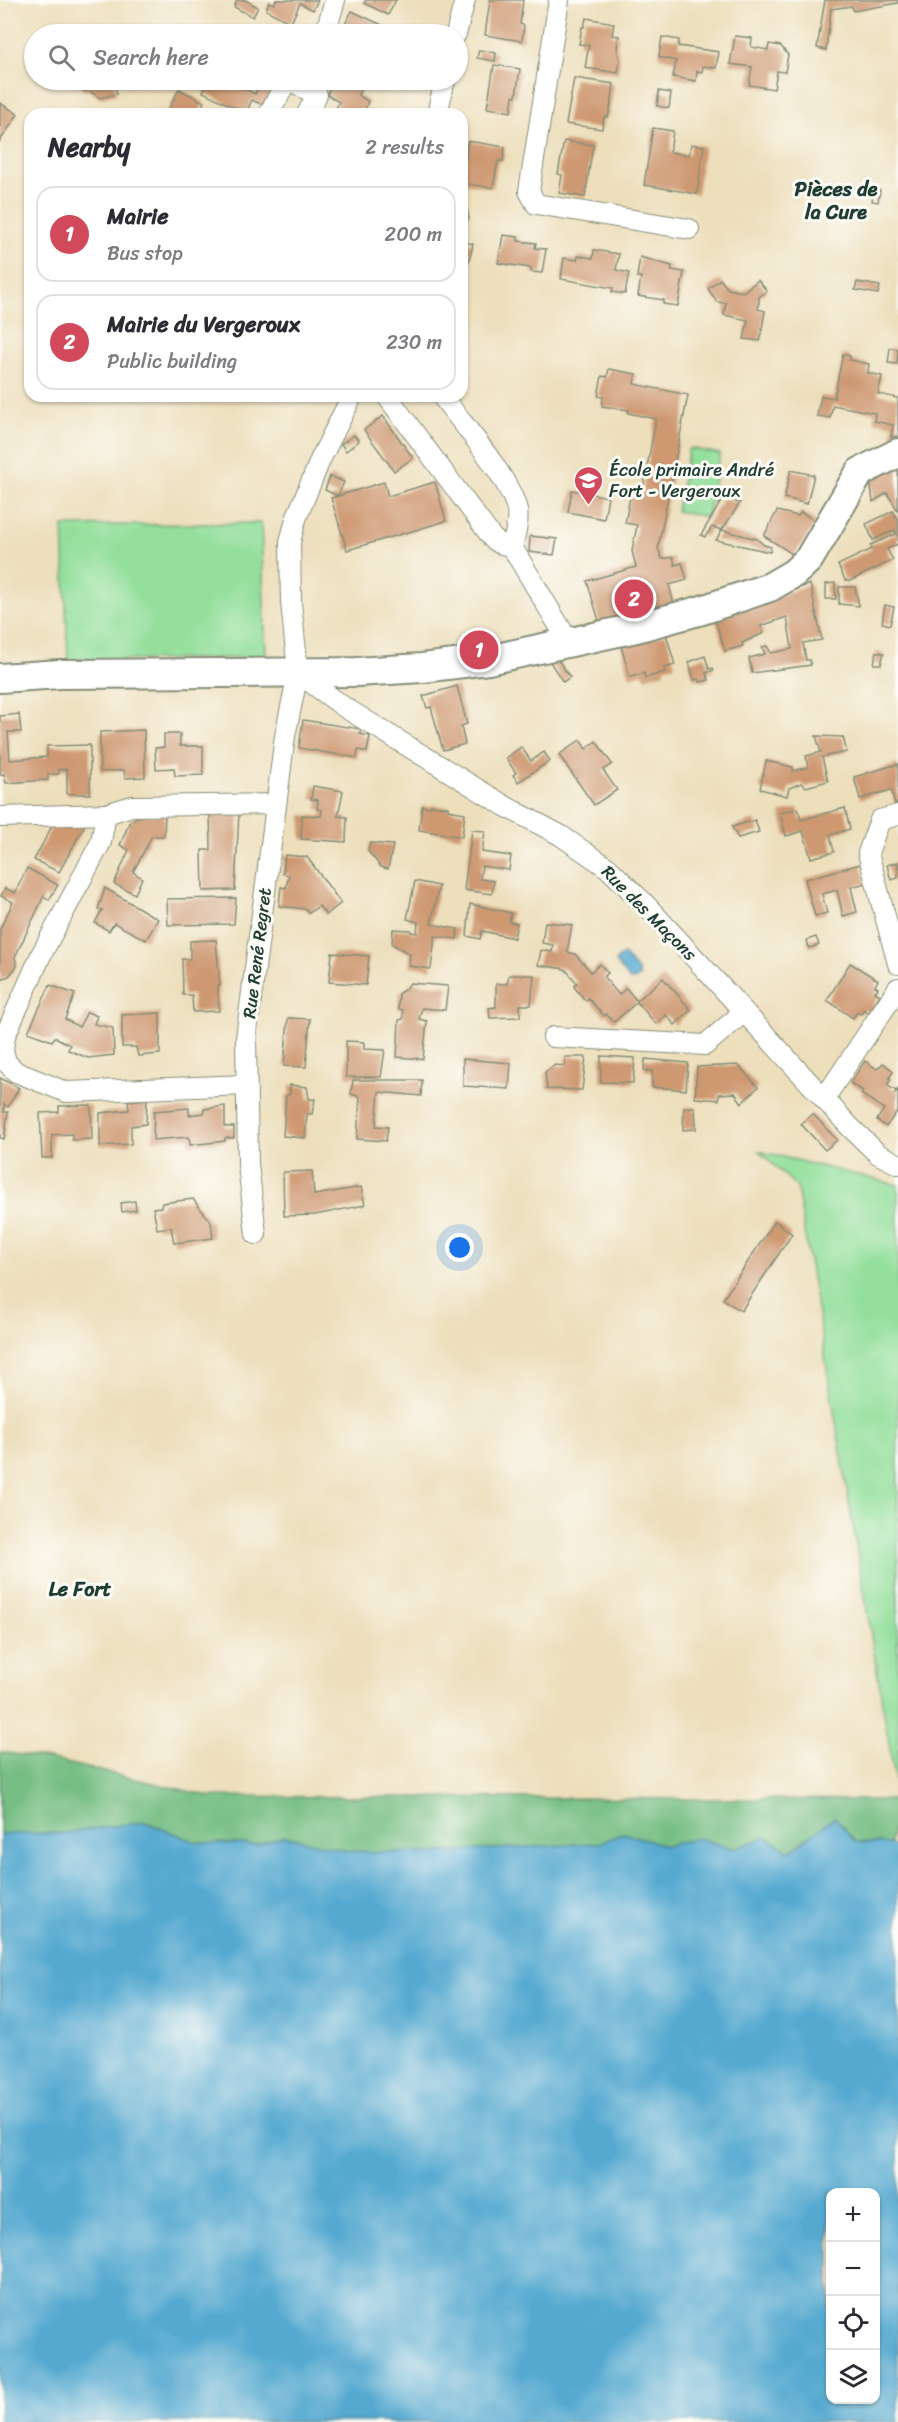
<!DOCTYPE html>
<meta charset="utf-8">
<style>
:root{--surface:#fff;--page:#f7f7f7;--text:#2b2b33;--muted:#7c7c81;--line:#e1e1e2;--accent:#d1495b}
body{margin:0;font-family:Sriracha,sans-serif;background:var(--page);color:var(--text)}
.controls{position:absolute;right:18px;bottom:18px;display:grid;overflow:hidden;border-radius:12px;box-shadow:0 2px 4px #0004}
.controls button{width:54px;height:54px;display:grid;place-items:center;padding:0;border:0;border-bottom:2px solid var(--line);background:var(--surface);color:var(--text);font:30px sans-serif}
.you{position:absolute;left:460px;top:1248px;width:21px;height:21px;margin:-15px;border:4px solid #fff;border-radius:50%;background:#1a73e8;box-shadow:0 0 0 9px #1a73e833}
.badge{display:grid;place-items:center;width:39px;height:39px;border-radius:50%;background:var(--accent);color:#fff;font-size:20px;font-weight:700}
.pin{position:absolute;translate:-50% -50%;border:3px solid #fff;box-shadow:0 2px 6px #0006}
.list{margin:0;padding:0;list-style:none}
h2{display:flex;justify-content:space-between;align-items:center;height:78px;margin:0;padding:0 24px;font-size:26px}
h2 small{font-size:20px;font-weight:400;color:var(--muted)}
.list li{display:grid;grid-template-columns:39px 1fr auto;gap:18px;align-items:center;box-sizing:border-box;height:96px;margin:0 12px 12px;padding:0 12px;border:2px solid var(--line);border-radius:18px}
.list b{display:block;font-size:22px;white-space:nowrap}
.list p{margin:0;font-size:20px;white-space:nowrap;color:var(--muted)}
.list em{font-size:20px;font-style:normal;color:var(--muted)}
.icon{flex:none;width:33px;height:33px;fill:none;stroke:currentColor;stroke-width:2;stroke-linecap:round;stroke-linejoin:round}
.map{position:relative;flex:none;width:898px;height:2422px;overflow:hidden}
.search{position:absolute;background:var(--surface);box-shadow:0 2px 4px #0004;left:24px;top:24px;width:444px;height:66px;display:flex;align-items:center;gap:15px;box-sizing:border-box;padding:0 21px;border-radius:33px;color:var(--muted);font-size:22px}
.panel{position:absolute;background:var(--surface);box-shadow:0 2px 4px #0004;left:24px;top:108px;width:444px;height:294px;border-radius:18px}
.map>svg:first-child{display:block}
.green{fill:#93df9b;stroke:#598e68;stroke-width:1.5}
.forest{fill:#76be83;stroke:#4a7e5c;stroke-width:1.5}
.water{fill:#54a9d0;stroke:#3a7382;stroke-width:1.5;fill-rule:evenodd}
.building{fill:#ce9871}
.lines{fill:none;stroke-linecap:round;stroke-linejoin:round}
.street-casing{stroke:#868e78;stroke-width:22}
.secondary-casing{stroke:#868e78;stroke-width:32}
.street{stroke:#fff;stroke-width:20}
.secondary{stroke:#fff;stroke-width:28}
.labels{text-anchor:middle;stroke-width:6;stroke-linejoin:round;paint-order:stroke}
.poi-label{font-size:18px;fill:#1f3d34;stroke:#fdfcf7;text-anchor:start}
.street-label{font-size:18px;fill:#1f3d34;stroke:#fdfcf7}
.neighbourhood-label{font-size:20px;font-weight:bold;fill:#1f3d34;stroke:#fdfcf7}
</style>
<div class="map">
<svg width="898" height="2422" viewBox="0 0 898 2422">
<rect width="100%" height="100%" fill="#fdfcf7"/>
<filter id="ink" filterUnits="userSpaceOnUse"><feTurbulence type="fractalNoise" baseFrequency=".0167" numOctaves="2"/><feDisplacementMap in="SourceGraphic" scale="12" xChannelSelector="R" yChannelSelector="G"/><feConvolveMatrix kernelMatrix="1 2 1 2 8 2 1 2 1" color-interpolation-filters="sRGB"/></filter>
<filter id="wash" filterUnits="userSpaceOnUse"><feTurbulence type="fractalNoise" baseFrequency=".008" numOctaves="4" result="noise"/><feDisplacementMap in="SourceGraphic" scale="24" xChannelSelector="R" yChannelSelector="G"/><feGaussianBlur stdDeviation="1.35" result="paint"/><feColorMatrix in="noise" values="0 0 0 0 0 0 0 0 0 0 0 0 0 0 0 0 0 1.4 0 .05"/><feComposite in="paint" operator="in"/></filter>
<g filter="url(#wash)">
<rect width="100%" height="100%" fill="#eddfbc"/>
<g class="green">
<path d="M689,448L720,454L707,517L676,511Z"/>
<path d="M261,523L266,657L68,662L63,526Z"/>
<path d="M759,1151L898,1185V1798L797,1187Z"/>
</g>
<path class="forest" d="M0,1752L49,1759L209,1796L898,1800L890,1844L855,1842L835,1817L790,1851L765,1837L734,1849L697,1838L666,1846L624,1833L600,1843L428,1853L347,1851L285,1836L255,1845L196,1842L145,1822L64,1833L0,1834Z"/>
<g class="water">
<path d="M623,954L639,972L638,973L640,976L634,980H630L615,962Z"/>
<path d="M835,1817L855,1842L890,1844L898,1847V2422H0V1834L64,1833L145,1822L196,1842L255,1845L285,1836L347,1851L428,1853L600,1843L624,1833L666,1846L697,1838L734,1849L765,1837L790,1851ZM830,2192H876V2400H830Z"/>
</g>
<g id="blocks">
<g class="building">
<path d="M237,0H245L258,7L253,17L234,7Z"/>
<path d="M276,0H318L313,10L300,3L291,23L266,10L269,2L274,4Z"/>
<path d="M366,0H396L388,15L364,3Z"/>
<path d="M490,0H523L520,24L524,25L522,41L485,35Z"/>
<path d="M825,0H898V3L853,11L852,6L831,9L826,50L817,48Z"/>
<path d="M352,11L395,31L393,34H347L341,32Z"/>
<path d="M586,18L614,23L612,35L619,36L617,47L620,61L618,73L585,68L589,45L579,44L582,27H584Z"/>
<path d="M735,36L752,38L751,47L768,50L769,44L781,46L788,55L785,72L777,71L774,89L749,85L752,67L730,64Z"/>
<path d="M662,37L679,40L678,46L719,52L716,68L703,66L702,72L697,71L696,81L673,77L676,61L659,57Z"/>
<path d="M479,50L496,53L495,61L477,58Z"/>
<path d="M494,65L520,69L516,96H513L511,112L487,108Z"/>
<path d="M574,78L614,84L611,104L608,117H604L602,129L566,124Z"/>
<path d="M68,80H113L117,94L100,98L88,90L83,91L82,86L76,82L72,83Z"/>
<path d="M209,80H228L255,94L262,80H278L265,106L252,100L246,113L203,92Z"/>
<path d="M328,80H366L358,95L368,101L364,114L359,112L358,114H333L339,102L327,95L332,82Z"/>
<path d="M179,89L204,102L200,111L198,110L196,114H166Z"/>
<path d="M659,91L671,93L669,108L657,106Z"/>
<path d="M0,103L18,114L0,141Z"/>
<path d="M653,128L673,131L670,152L689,155L691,144L704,146L697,194L644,185Z"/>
<path d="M468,141L505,147L503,161H498L493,188L462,183Z"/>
<path d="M564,141L593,145L585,197L559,193L562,175L558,174Z"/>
<path d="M874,189L880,190L878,202L872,201Z"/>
<path d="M462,208L467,209L469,219L462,225Z"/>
<path d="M503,235L518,237V241L536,243L535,248L546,249L542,273L531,272V268L498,263Z"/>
<path d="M462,241L473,244L469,262L462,261Z"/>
<path d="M594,250L619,254L616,270L629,273L625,294L612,292L613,288L561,279L564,258L577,260L578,256L593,258Z"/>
<path d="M640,257L672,266L671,270L684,272L678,306L663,304L664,300L638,296L641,277H637Z"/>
<path d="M720,279L728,289L743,292L758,280L767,291L759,297V300L758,309L765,311L760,341L744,339L748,320L724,315L726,303L717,302L708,289Z"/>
<path d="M857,282L880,286L878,294L855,290Z"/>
<path d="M890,348L898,349L897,364L888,363Z"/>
<path d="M843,354L850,356V360L869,364L868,373L882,376L878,394L898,398V436L891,437L893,425L874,421L875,413L833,405L830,418L817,416L821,396L834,398Z"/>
<path d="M609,369L636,374L634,384L688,395L658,548L662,559L673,557L675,565L682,563L687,580L669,585L674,604L600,624L587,581L636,567L632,551L637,525L625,523L631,492L642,494L656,419L628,413L629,410L602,406L603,397L598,396L602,376L607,377Z"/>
<path d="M383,416L413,458L394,471L364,430Z"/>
<path d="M354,435L359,441L346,451L341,444Z"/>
<path d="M898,465V511L887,493L873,502L870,480Z"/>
<path d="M791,470L814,475L807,504L784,498Z"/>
<path d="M330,476L344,482L338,496L325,490Z"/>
<path d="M384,482L388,496L435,482L446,521L347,550L331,498Z"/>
<path d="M572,490L608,497L604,519L568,512Z"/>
<path d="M723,498L740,503L722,530L757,539L764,545L771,547L770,552L716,540L722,530L712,527L705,537L701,535Z"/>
<path d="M777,511L798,516L801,512L817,522L794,555L764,536Z"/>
<path d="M893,511L898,519V544L887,549L893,560L850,581L845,580L838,565L872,549L870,545L896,534L895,530L873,540L866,524Z"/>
<path d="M530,536L557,539L554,555L529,552Z"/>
<path d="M835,583L836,599H826V584Z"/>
<path d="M810,584L822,640L803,643L806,660H810L811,665L752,673L749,658L765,654L762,647L767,646L771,653L792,649L787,617L761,626L764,633L742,643L743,646L725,651L715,619Z"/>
<path d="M839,587H855L859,606L839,604Z"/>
<path d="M885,605L894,607L890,625L882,623Z"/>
<path d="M666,634L675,665L664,668L665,672L645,678L644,673L630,677L621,646Z"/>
<path d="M876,652L884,653L881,664H874Z"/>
<path d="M705,656L709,669L713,668L714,670L706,673L709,680L700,682L699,679L694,680L689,662Z"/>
<path d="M558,660L570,677L563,682L550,662Z"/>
<path d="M457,686L467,724L461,726L465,744L443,750L431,707L427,708L423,696Z"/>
<path d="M19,714L21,732H8L10,760L47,757V746L90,745V794H67V769L58,770L59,774H48V780L6,783L4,774L0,775V716Z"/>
<path d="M303,720L361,729L360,734L370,736L367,752L358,750L357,758L299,748Z"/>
<path d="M144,730L145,777L125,778L124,770L100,772V732Z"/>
<path d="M164,734H180V746H203V775L175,776L174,768L156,769L155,748L164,747Z"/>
<path d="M816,736L843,737L847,752L822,757L828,781L806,787L801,783L789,788L787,796L760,789L766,761L793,767V771L808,767L806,756L821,752Z"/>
<path d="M580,740L586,749L596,741L612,764L603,770L617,790L594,805L559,755Z"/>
<path d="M521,747L531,761L544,752L550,761L518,782L513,775L516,773L506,758Z"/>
<path d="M898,764V803L895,804L891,790L860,799L854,777Z"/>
<path d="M313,786L343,791L338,816L347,817L346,842L301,839L302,815L321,816L322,810L317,809L318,800L311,799Z"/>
<path d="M431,805L448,807V810L465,813L462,837L419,830L422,806L431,807Z"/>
<path d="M798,808L801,820L845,808L850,829L830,835L834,852L811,858L803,831L786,836L780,813Z"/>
<path d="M239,812L235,890L203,891L202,850H211L210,814Z"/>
<path d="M165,814L164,836H152L133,872L142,878L135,894L114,884L129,850L120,845L130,821L138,817Z"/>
<path d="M755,820L759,832L738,838L732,827Z"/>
<path d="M86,823L59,872L34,860L53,824Z"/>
<path d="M472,830L485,831L482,852L511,856L509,870L482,866L480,879L494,881L492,894L464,890Z"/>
<path d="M370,843L393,845L388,869L381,867L368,851Z"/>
<path d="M285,855L307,857L341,903L326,915L319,906L309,913L306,909L279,906L281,887L286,888L289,875L283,874Z"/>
<path d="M898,862V878L891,880L887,865Z"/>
<path d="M861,864L866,883L851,887L857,912L843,916L837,890L822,894L827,913L815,916L805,879Z"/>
<path d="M27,868L58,885L49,900L44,896L15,957L17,966L9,976L3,978L0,984V929L13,902L1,896L5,888L15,893Z"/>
<path d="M415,881L439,886L431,924L458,929L457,939L435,936L431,969L409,966L410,954L392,944L393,929L411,930V932L417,933L418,922L407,919Z"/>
<path d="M105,888L158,919L146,940L114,923L109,931L95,923L102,910L98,909Z"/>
<path d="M236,898L234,924L168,925L167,899Z"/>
<path d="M470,904L511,913L509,922L517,923L514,938L482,931L480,939L467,936Z"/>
<path d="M545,922L572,925L567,952L575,954L591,972L600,964L608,973L604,977L619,995L626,988L637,1001L663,978L691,1010L675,1025L666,1015L656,1024L637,1002L614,1022L606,1014L604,1016L588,998L586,1001L574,987L577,983L565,969L538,965L541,950L552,952L553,945L542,943Z"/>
<path d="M816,937L819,945L809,948L807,940Z"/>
<path d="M216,940L220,986H218L219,1011L193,1012L192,995H183L182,959H190V941Z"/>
<path d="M332,953L369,956L366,985L329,982Z"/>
<path d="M850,963L878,980L875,986L878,988L875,992L880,995L869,1013L864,1009L861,1014L857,1012L853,1018L827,1000Z"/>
<path d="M509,975H534L531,1005H520V1017L490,1018L489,1008L496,1007V984H507Z"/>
<path d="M410,983L448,986L445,1010L422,1008L419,1019L427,1021L423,1059L397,1057L399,1020L403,1019V1010L398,1009L399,993L406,989Z"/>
<path d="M50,985L75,994L65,1019L79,1027L87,1012L97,1016L94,1024L113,1028L114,1055L88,1058L68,1050L70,1045L55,1037L52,1041L28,1032Z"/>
<path d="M160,1013V1054L138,1056L136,1047H122V1015Z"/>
<path d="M288,1018L310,1019L306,1067L284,1066Z"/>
<path d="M346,1041L364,1042V1049L385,1050L381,1077H346Z"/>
<path d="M601,1056L635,1058L633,1083L601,1082Z"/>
<path d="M565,1057H586L582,1090L547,1089L545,1072L555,1065L565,1066Z"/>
<path d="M463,1059L511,1063L509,1089L463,1086Z"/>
<path d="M645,1059L688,1063L686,1090L652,1087V1071L644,1070Z"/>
<path d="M865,1061L877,1069L883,1063L892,1070L893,1072L889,1078L891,1079L887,1085L896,1091L894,1095L898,1089V1110L886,1127L877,1120L884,1109L861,1094L863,1091L850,1083Z"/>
<path d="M738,1065L758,1087L742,1103L735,1093L719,1094V1100L695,1098L697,1067Z"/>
<path d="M0,1078L19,1088L8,1107L4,1104V1112H8L4,1139L0,1138Z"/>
<path d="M353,1080H422L421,1096L379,1092L376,1126L388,1127L386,1141L357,1139L360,1097L351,1094Z"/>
<path d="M290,1085L307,1087L309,1099H315L312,1114H307L305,1138L283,1136L286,1096L290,1094Z"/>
<path d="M147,1099L146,1124L131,1126V1144L100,1146V1113L129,1110L128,1101Z"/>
<path d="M91,1105L92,1139L72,1140V1134L52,1135V1158H42L40,1113L59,1112V1106Z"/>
<path d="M225,1106V1127H234V1138H225V1141L190,1145L189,1137L153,1140L154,1111L189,1108V1115L204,1113V1109Z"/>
<path d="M684,1107H695L696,1129L683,1130Z"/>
<path d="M813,1114L837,1140L825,1150L801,1124Z"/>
<path d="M312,1171L314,1195L361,1187L365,1205L315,1215L284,1216L283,1172Z"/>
<path d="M193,1199L211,1222L213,1238L174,1243L171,1227L157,1229L153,1208L161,1207L162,1203Z"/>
<path d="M135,1201L136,1210L122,1212L121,1203Z"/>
<path d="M775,1221L792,1234L741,1311L723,1299Z"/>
</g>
</g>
</g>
<g filter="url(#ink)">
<use href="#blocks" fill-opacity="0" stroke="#868e78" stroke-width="1.5"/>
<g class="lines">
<defs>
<g id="street">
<path d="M559,0L529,191L536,204L689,229"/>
<path d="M325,34L335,0"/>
<path d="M456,34L465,0"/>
<path d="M289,80L317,95L307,114"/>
<path d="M269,114L287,80"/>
<path d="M437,114L445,80"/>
<path d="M387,396L493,539L499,543L512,547L570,644"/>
<path d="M442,396C462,423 511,480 517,510C519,522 515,535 512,547"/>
<path d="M298,673L344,707L505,806L560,835L608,868L646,905L850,1127L878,1154L898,1164"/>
<path d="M898,815L880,820L868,853L898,964"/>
<path d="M0,817L106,814"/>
<path d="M553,1037L705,1045L744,1012"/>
<path d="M246,1085L66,1092L16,1072L6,1062L3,1049L5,1036L41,955L101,842L106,814L132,806L276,804"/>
<path d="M824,1099L898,988"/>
<path d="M256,1234L248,1164L246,1038L285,736L298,673L291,602L290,542L296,519L321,458L352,396"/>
</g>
<path id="secondary" d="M0,678L60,674L356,672L422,668L488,660L636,628L702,610L770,587L794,573L809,559L860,472L898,453"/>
</defs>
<use href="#street" class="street-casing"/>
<use href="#secondary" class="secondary-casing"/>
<use href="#street" class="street"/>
<use href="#secondary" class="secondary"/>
</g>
</g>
<defs>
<symbol id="school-pin" viewBox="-11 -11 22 30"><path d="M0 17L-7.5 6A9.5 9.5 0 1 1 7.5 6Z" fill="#d1495b" stroke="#fdfcf7"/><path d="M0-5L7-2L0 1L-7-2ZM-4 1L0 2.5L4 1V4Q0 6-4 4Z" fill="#fff"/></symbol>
</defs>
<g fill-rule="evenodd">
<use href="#school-pin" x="572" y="464" width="33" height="45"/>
</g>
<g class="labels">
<g class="poi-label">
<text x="609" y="476">École primaire André<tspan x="609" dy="21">Fort - Vergeroux</tspan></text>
</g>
<g class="street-label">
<text transform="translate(649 913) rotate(45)" y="6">Rue des Maçons</text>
<text transform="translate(257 953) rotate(-83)" y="6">Rue René Regret</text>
</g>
<g class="neighbourhood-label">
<text x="836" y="196">Pièces de<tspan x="836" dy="23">la Cure</tspan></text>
<text x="80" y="1596">Le Fort</text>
</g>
</g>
</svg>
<div class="controls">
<button>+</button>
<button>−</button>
<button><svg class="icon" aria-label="locate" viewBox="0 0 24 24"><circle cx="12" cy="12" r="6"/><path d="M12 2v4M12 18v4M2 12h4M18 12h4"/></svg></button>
<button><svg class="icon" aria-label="layers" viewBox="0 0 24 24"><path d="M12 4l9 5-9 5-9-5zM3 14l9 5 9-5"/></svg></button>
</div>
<div class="you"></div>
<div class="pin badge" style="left:479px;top:650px">1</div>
<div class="pin badge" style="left:634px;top:599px">2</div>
<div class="search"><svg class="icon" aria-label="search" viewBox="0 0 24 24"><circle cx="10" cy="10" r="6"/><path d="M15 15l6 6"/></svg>Search here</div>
<section class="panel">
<h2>Nearby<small>2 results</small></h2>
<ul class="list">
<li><span class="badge">1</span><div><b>Mairie</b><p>Bus stop</p></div><em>200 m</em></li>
<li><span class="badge">2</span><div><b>Mairie du Vergeroux</b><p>Public building</p></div><em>230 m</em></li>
</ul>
</section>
</div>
